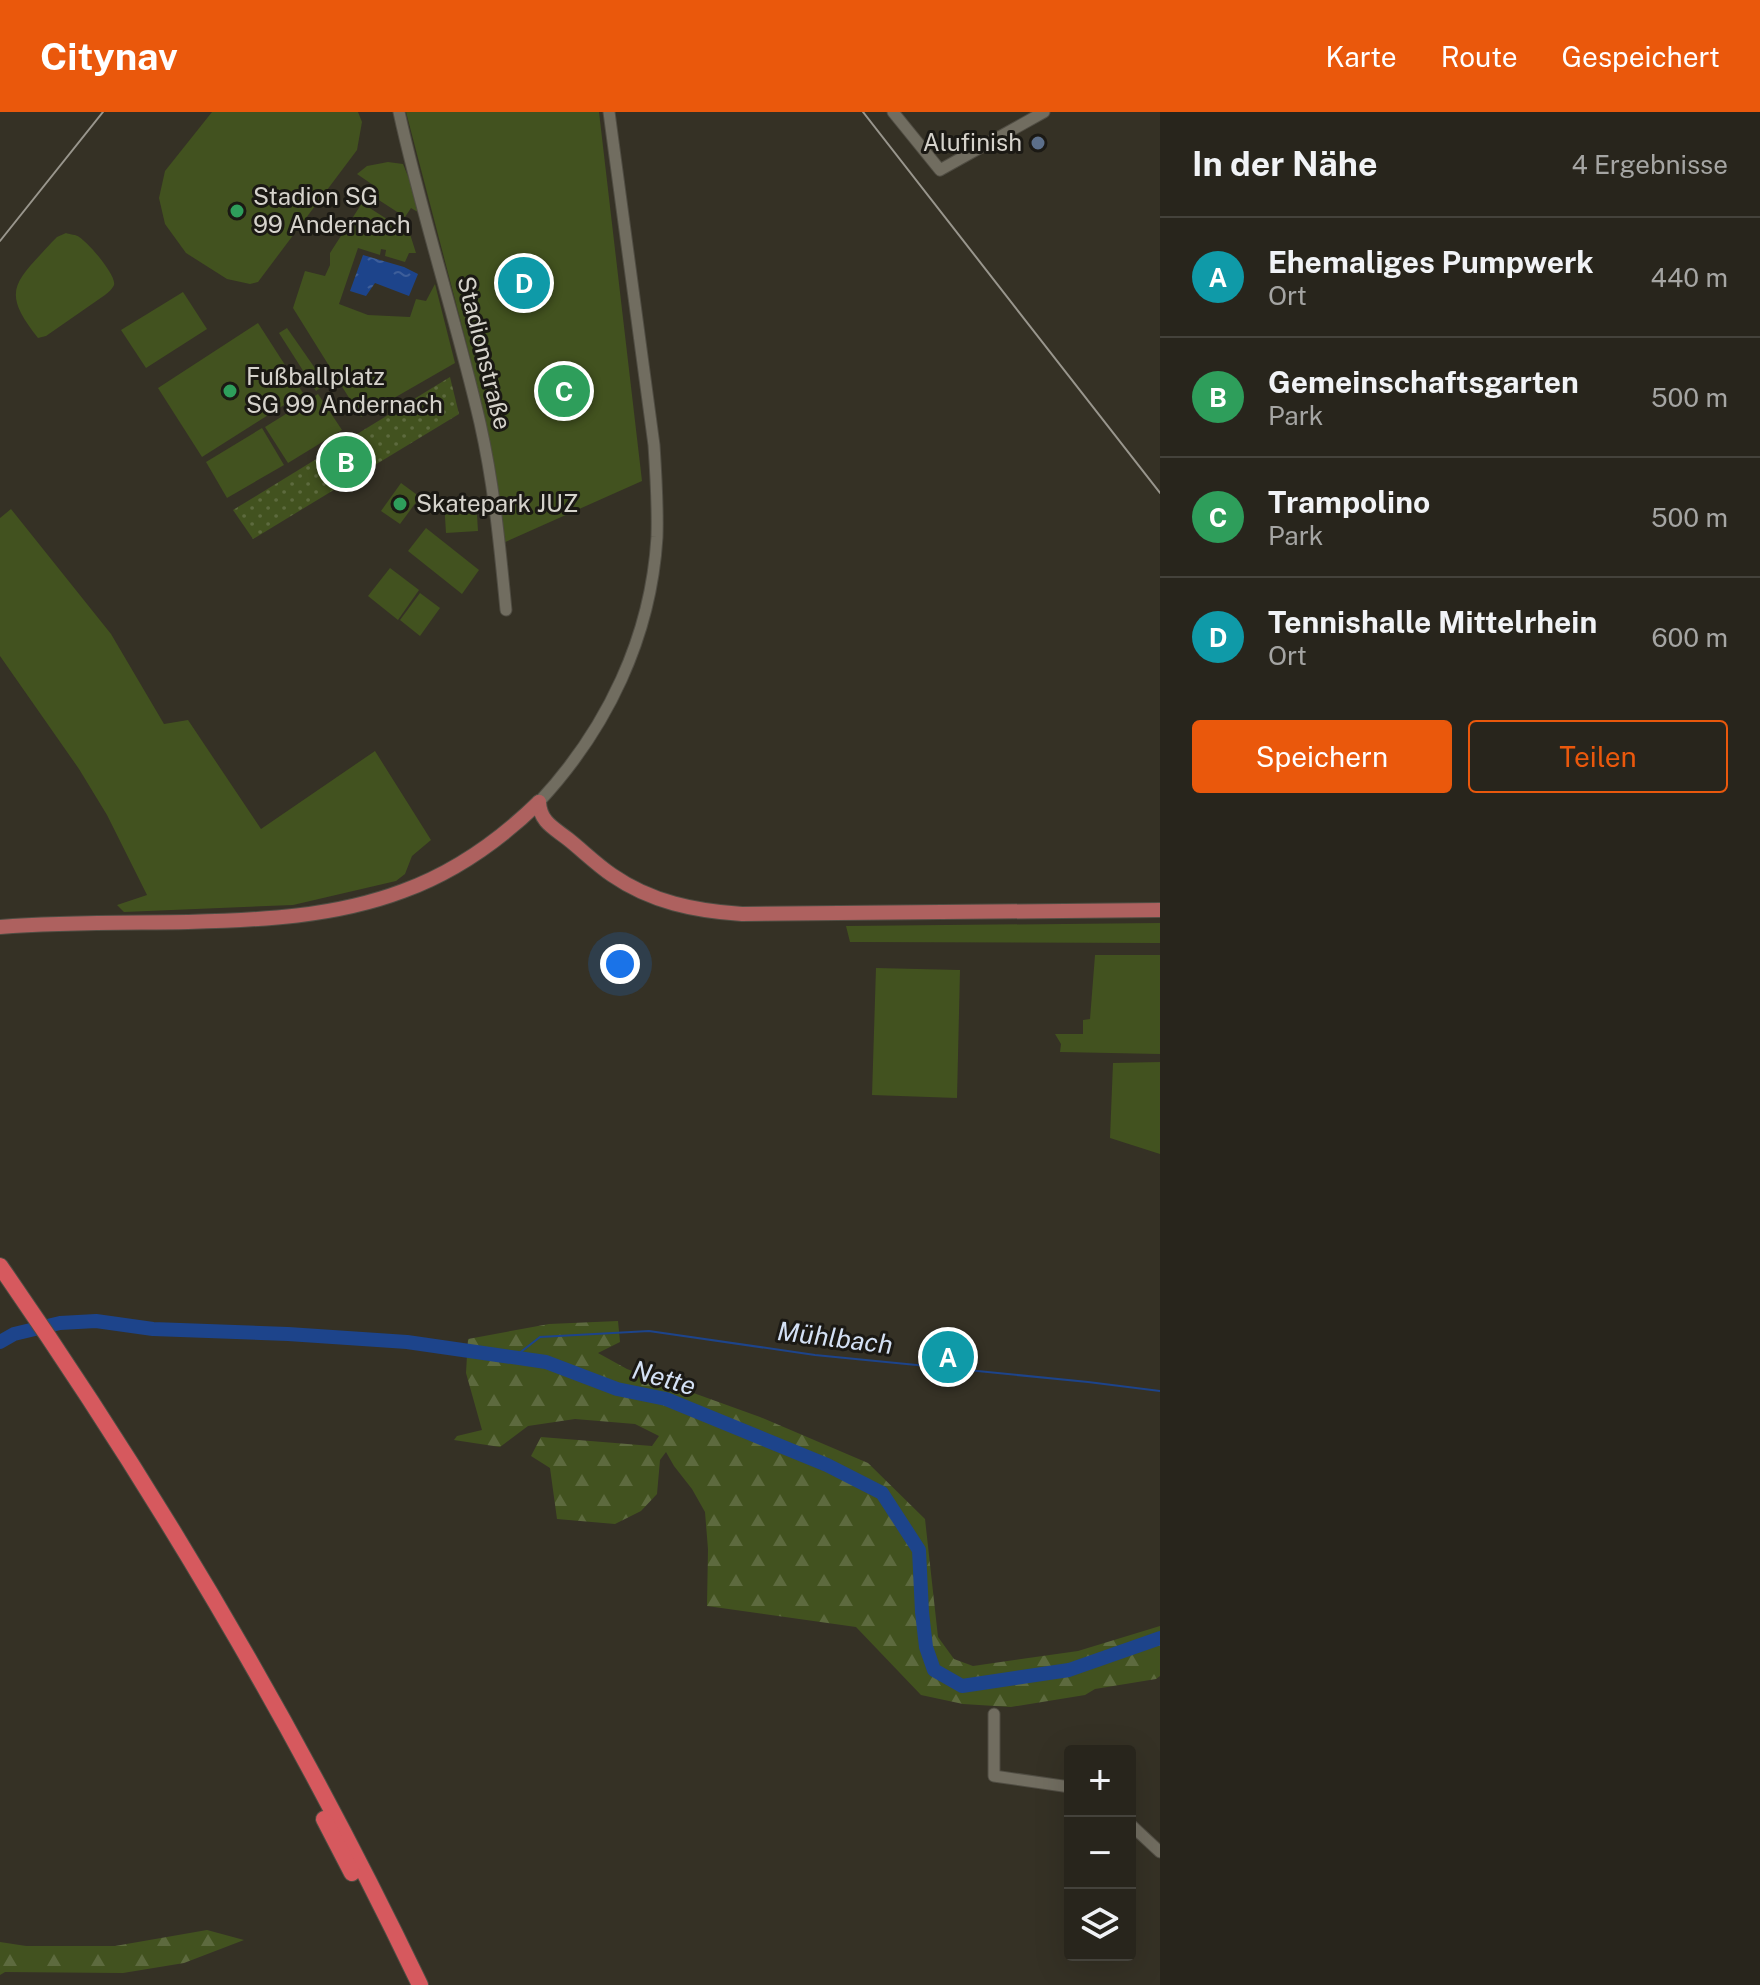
<!DOCTYPE html>
<html lang="de">
<meta charset="utf-8">
<style>
:root{--surface:#28251c;--page:#343129;--text:#f1f3f6;--muted:#a5a5a3;--line:#44423b;--accent:#ea580c}
body{margin:0;font-family:"Public Sans",sans-serif;background:var(--page);color:var(--text)}
.controls{position:absolute;right:24px;bottom:24px;display:grid;overflow:hidden;border-radius:8px;box-shadow:0 8px 32px #0002}
.controls button{width:72px;height:72px;display:grid;place-items:center;padding:0;border:0;border-bottom:2px solid var(--line);background:var(--surface);color:var(--text);font:40px sans-serif}
.you{position:absolute;left:620px;top:852px;width:28px;height:28px;margin:-20px;border:6px solid #fff;border-radius:50%;background:#1a73e8;box-shadow:0 0 0 12px #1a73e833}
.badge{display:grid;place-items:center;width:52px;height:52px;border-radius:50%;background:var(--accent);color:#fff;font-size:26px;font-weight:700}
.pin{position:absolute;translate:-50% -50%;border:4px solid #fff;box-shadow:0 2px 8px #0006}
.list{margin:0;padding:0;list-style:none}
h2{display:flex;justify-content:space-between;align-items:center;height:104px;margin:0;padding:0 32px;font-size:34px}
h2 small{font-size:26px;font-weight:400;color:var(--muted)}
.list li{display:grid;grid-template-columns:52px 1fr auto;gap:24px;align-items:center;box-sizing:border-box;height:120px;padding:0 32px;border-top:2px solid var(--line)}
.list b{display:block;font-size:30px;white-space:nowrap}
.list p{margin:0;font-size:26px;white-space:nowrap;color:var(--muted)}
.list em{font-size:26px;font-style:normal;color:var(--muted)}
.actions{display:flex;gap:16px;padding:24px 32px}
.actions a{flex:1;padding:18px 0;border:2px solid var(--accent);border-radius:8px;text-align:center;font-size:28px;color:var(--accent)}
.actions .main{background:var(--accent);color:#fff}
.icon{flex:none;width:44px;height:44px;fill:none;stroke:currentColor;stroke-width:2;stroke-linecap:round;stroke-linejoin:round}
.map{position:relative;flex:none;width:1160px;height:1873px;overflow:hidden}
header{display:flex;align-items:center;gap:48px;box-sizing:border-box;height:112px;padding:0 40px;background:var(--accent);color:#fff}
header strong{font-size:38px}
nav{display:flex;gap:44px;margin-inline-start:auto;font-size:28px}
main{display:flex}
aside{flex:1;background:var(--surface)}
.map>svg:first-child{display:block}
.green{fill:#42521f}
.forest{fill:url(#forest-firs)}
.garden{fill:url(#garden-dots)}
.water{fill:url(#water-ripples)}
.lines{fill:none;stroke-linecap:round;stroke-linejoin:round}
.stream{stroke:#1d448b;stroke-width:2}
.river{stroke:#1d448b;stroke-width:14}
.minor-casing{stroke:#504d43;stroke-width:13}
.major-casing{stroke:#504d43;stroke-width:16}
.highway-casing{stroke:#504d43;stroke-width:18}
.minor{stroke:#716d60;stroke-width:11}
.major{stroke:#ae615f;stroke-width:14}
.highway{stroke:#d6595e;stroke-width:16}
.rail{stroke:#99968d;stroke-width:2}
.service-dot{fill:#5c6f8a;stroke:#1b1914;stroke-width:3}
.leisure-dot{fill:#2e9e5b;stroke:#1b1914;stroke-width:3}
.labels{text-anchor:middle;stroke-width:6;stroke-linejoin:round;paint-order:stroke}
.poi-label{font-size:24px;fill:#d6d3cc;stroke:#1b1914;text-anchor:start}
.street-label{font-size:24px;fill:#d6d3cc;stroke:#1b1914}
.water-label{font-size:26px;font-style:italic;fill:#d4e1f5;stroke:#1b1914}
</style>
<header>
<strong>Citynav</strong>
<nav><a>Karte</a><a>Route</a><a>Gespeichert</a></nav>
</header>
<main>
<div class="map">
<svg width="1160" height="1873" viewBox="0 0 1160 1873">
<defs>
<pattern id="forest-firs" width="22" height="20" patternUnits="userSpaceOnUse" patternTransform="scale(2)"><rect width="22" height="20" fill="#42521f"/><path d="M5 1l3.5 6h-7zM16 11l3.5 6h-7z" fill="#5d6a3e"/></pattern>
<pattern id="garden-dots" width="8" height="8" patternUnits="userSpaceOnUse" patternTransform="scale(2)"><rect width="8" height="8" fill="#42521f"/><path d="M2 2h.1M6 6h.1" fill="none" stroke="#5d6a3e" stroke-width="1.8" stroke-linecap="round"/></pattern>
<pattern id="water-ripples" width="26" height="14" patternUnits="userSpaceOnUse" patternTransform="scale(2)"><rect width="26" height="14" fill="#1d448b"/><path d="M2 4q2-2 4 0t4 0M15 11q2-2 4 0t4 0" fill="none" stroke="#3d5e9a"/></pattern>
</defs>
<rect width="100%" height="100%" fill="#353125"/>
<g class="green">
<path d="M212,0H358L362,10L357,38L258,170L250,172L227,167L186,141L165,112L159,86L165,59Z"/>
<path d="M406,0H599L642,369L503,431L496,375L470,245Z"/>
<path d="M388,50L403,52L414,79L421,102L411,96L405,105L368,81L373,73L357,62L367,54Z"/>
<path d="M362,91L410,122L416,141H409L405,150L385,144L386,138L381,137L380,143L358,136L339,192L368,203L410,205L416,187L426,189L435,172L455,251L361,305L293,196L305,159L325,164L330,153V141Z"/>
<path d="M66,121C68,122 78,123 79,125C88,130 117,164 114,173C113,176 108,181 105,183L46,224L38,226C0,178 15,171 52,130L57,125Z"/>
<path d="M183,180L207,217L146,256L121,218Z"/>
<path d="M258,211L303,281L202,345L158,276Z"/>
<path d="M287,216L326,272L316,279L279,221Z"/>
<path d="M318,282L342,318L288,351L265,315Z"/>
<path d="M262,316L284,353L227,386L206,350Z"/>
<path d="M401,371L420,385L400,412L381,399Z"/>
<path d="M476,385L478,419L446,421L444,388Z"/>
<path d="M11,397L111,522L164,612L188,608L261,717L375,639L431,728L412,744L405,762L396,769L293,793L124,800L117,793L147,783L107,703L79,657L0,544V406Z"/>
<path d="M426,416L479,458L462,482L408,439Z"/>
<path d="M390,456L419,478L398,508L368,484Z"/>
<path d="M420,481L440,496L420,524L400,508Z"/>
<path d="M1160,811V831L850,830L846,814Z"/>
<path d="M1095,843H1160V942L1060,940L1061,932L1055,922H1083V908L1090,907Z"/>
<path d="M876,856L960,858L957,986L872,983Z"/>
<path d="M1160,950V1042L1110,1026L1113,951Z"/>
</g>
<g class="forest">
<path d="M618,1209L620,1230L598,1241L627,1257L760,1305L868,1351L925,1407L938,1525L954,1547L973,1554L1078,1539L1160,1514V1564L1156,1567L1095,1577L1085,1583L1011,1595L963,1592L921,1583L856,1515L707,1494L708,1437L705,1400L692,1377L674,1354L666,1340L660,1348L657,1382L641,1399L615,1412L557,1407L550,1356L531,1344L541,1325L652,1334L659,1324L635,1312L575,1307L528,1314L500,1335L454,1328L457,1324L482,1318L466,1261L468,1227L549,1212Z"/>
<path d="M207,1818L244,1828L184,1851L123,1861L5,1860L0,1863V1830L26,1834H115Z"/>
</g>
<path class="garden" d="M450,265L459,302L253,427L233,398Z"/>
<path class="water" d="M363,143L404,155L418,162L409,184L375,171L366,184L350,179Z"/>
<g class="lines">
<path class="stream" d="M513,1246L540,1225L649,1219L815,1243L1088,1270L1160,1279"/>
<path class="river" d="M0,1230L14,1222L60,1211L96,1209L153,1217L288,1222L407,1230L546,1250L617,1277L666,1287L827,1353L882,1381L919,1438L922,1500L926,1535L934,1558L962,1574L1069,1558L1160,1526"/>
<defs>
<g id="minor">
<path d="M399,0C422,105 456,207 480,311C494,373 500,435 506,498"/>
<path d="M893,0L940,58L1044,0"/>
<path d="M539,690C607,617 651,525 657,425C658,394 656,363 654,333L609,0"/>
<path d="M994,1602V1664L1070,1675"/>
<path d="M1130,1712L1160,1740"/>
</g>
<g id="major">
<path d="M539,690C540,710 554,716 568,727C583,739 596,752 612,763C651,790 695,799 742,802L1160,798"/>
<path d="M0,815C63,810 125,811 188,810C261,808 334,805 403,779C455,760 500,728 539,690"/>
</g>
<g id="highway">
<path d="M0,1154C157,1380 301,1625 420,1873"/>
<path d="M324,1707L352,1761"/>
</g>
</defs>
<use href="#minor" class="minor-casing"/>
<use href="#major" class="major-casing"/>
<use href="#highway" class="highway-casing"/>
<use href="#minor" class="minor"/>
<use href="#major" class="major"/>
<use href="#highway" class="highway"/>
<g class="rail">
<path d="M863,0L1160,381"/>
<path d="M0,129L103,0"/>
</g>
</g>
<circle class="service-dot" cx="1038" cy="31" r="8"/>
<g class="leisure-dot">
<circle cx="237" cy="99" r="8"/>
<circle cx="230" cy="279" r="8"/>
<circle cx="400" cy="392" r="8"/>
</g>
<g class="labels">
<g class="poi-label">
<text x="1022" y="39" text-anchor="end">Alufinish</text>
<text x="253" y="93">Stadion SG<tspan x="253" dy="28">99 Andernach</tspan></text>
<text x="246" y="273">Fußballplatz<tspan x="246" dy="28">SG 99 Andernach</tspan></text>
<text x="416" y="400">Skatepark JUZ</text>
</g>
<g class="street-label">
<text transform="translate(484 241) rotate(76)" y="8">Stadionstraße</text>
</g>
<g class="water-label">
<text transform="translate(835 1226) rotate(7)" y="9">Mühlbach</text>
<text transform="translate(664 1266) rotate(16)" y="9">Nette</text>
</g>
</g>
</svg>
<div class="controls">
<button>+</button>
<button>−</button>
<button><svg class="icon" aria-label="layers" viewBox="0 0 24 24"><path d="M12 4l9 5-9 5-9-5zM3 14l9 5 9-5"/></svg></button>
</div>
<div class="you"></div>
<div class="pin badge" style="left:948px;top:1245px;background:#0f9aa8">A</div>
<div class="pin badge" style="left:346px;top:350px;background:#2e9e5b">B</div>
<div class="pin badge" style="left:564px;top:279px;background:#2e9e5b">C</div>
<div class="pin badge" style="left:524px;top:171px;background:#0f9aa8">D</div>
</div>
<aside>
<h2>In der Nähe<small>4 Ergebnisse</small></h2>
<ul class="list">
<li><span class="badge" style="background:#0f9aa8">A</span><div><b>Ehemaliges Pumpwerk</b><p>Ort</p></div><em>440 m</em></li>
<li><span class="badge" style="background:#2e9e5b">B</span><div><b>Gemeinschaftsgarten</b><p>Park</p></div><em>500 m</em></li>
<li><span class="badge" style="background:#2e9e5b">C</span><div><b>Trampolino</b><p>Park</p></div><em>500 m</em></li>
<li><span class="badge" style="background:#0f9aa8">D</span><div><b>Tennishalle Mittelrhein</b><p>Ort</p></div><em>600 m</em></li>
</ul>
<div class="actions"><a class="main">Speichern</a><a>Teilen</a></div>
</aside>
</main>
